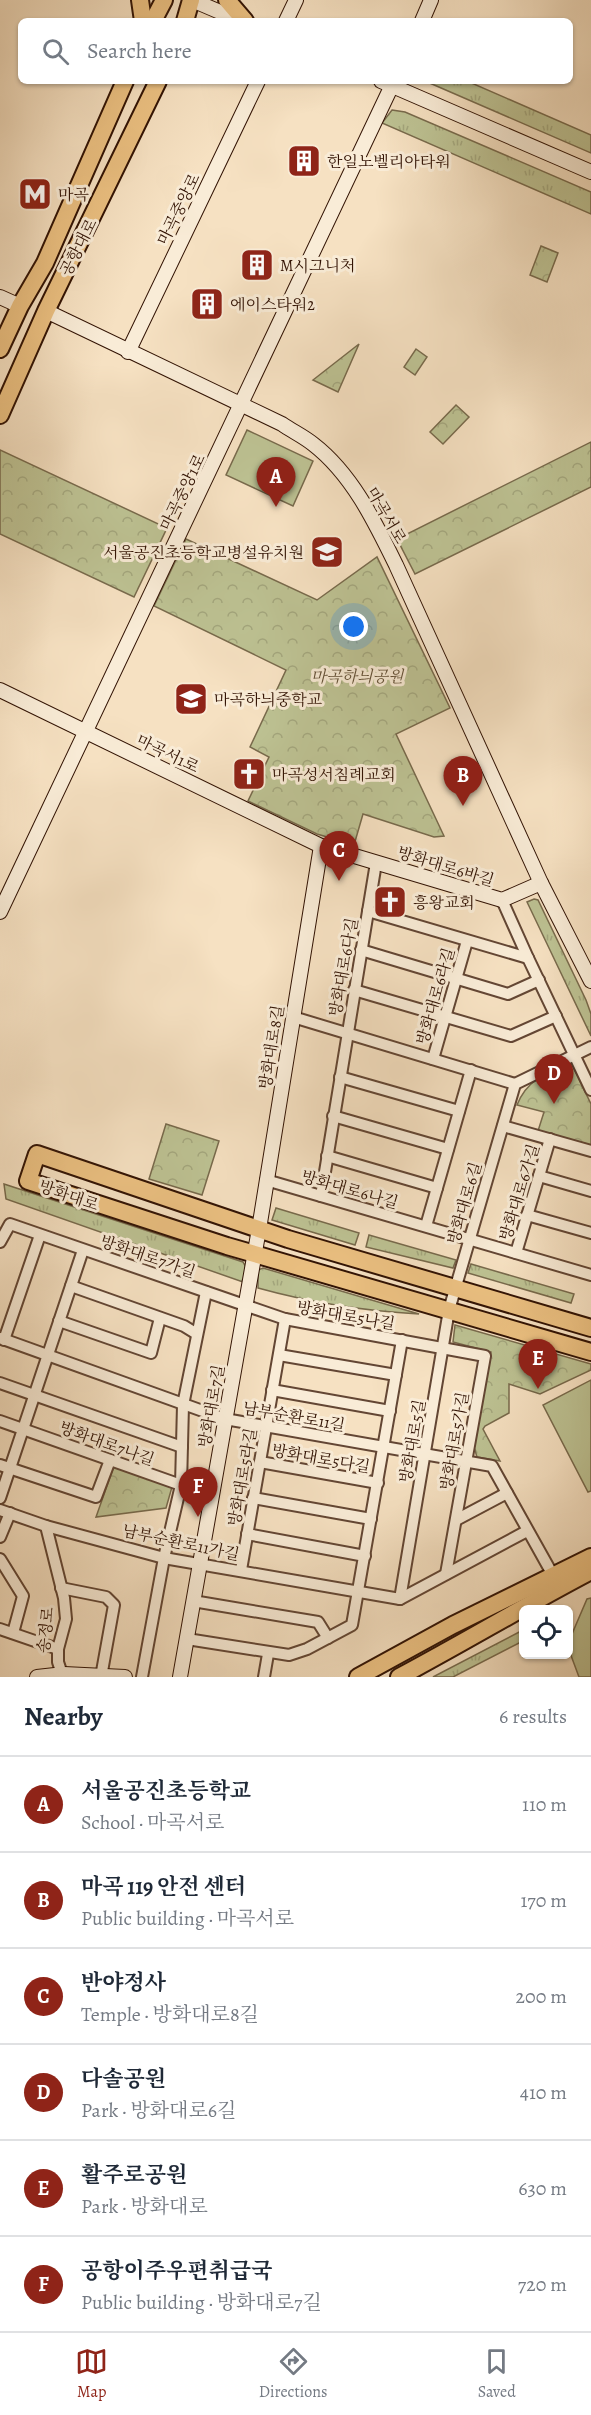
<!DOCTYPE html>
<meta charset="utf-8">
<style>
:root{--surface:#fff;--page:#f6f6f7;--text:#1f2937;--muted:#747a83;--line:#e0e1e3;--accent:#8f2418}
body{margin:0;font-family:Alegreya,"Noto Serif KR",serif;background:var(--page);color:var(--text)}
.controls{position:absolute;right:18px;bottom:18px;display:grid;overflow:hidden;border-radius:9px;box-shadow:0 2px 4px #0004}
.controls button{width:54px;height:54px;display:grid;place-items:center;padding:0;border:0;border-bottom:2px solid var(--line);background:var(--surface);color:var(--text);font:30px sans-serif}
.you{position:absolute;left:354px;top:627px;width:21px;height:21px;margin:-15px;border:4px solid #fff;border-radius:50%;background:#1a73e8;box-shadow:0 0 0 9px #1a73e833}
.badge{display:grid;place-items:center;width:39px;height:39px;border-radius:50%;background:var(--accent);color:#fff;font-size:20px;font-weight:700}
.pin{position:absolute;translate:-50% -50px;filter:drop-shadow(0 2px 3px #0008)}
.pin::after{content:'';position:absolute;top:32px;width:21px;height:18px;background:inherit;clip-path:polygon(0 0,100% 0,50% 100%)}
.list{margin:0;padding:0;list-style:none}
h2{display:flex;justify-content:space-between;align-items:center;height:78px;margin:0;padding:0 24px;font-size:26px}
h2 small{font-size:20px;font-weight:400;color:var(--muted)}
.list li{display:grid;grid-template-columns:39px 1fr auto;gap:18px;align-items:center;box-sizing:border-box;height:96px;padding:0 24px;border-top:2px solid var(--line)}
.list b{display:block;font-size:22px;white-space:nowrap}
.list p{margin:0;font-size:20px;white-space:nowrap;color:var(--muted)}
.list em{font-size:20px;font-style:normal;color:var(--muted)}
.icon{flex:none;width:33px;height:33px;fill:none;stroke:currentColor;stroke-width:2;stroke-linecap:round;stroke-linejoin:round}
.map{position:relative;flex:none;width:591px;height:1677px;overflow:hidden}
.search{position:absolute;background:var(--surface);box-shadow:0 2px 4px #0004;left:18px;right:18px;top:18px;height:66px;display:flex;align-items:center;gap:15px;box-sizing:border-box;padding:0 21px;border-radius:9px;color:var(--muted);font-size:22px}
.sheet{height:654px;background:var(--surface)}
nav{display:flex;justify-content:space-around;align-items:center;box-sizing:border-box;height:84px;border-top:2px solid var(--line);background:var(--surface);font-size:16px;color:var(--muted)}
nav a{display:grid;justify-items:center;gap:3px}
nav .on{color:var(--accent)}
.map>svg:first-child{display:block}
.grass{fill:url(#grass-tufts);stroke:#786a4c;stroke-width:1.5}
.park{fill:url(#park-crowns);stroke:#786a4c;stroke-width:1.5}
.garden{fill:#bdc293;stroke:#786a4c;stroke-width:1.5}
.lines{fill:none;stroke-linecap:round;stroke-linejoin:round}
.street-casing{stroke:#634634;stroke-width:14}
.secondary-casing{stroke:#321304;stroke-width:16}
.primary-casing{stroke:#321304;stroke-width:20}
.street{stroke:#f9ecd7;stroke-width:10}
.secondary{stroke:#f9ecd7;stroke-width:14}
.primary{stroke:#ebc081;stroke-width:16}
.labels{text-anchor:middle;stroke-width:6;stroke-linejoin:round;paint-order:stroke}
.poi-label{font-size:16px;fill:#321304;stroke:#f9ecd7;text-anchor:start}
.street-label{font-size:16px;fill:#321304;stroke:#f9ecd7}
.park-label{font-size:16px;font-style:italic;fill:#635036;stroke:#f9ecd7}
</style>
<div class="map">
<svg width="591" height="1677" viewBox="0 0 591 1677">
<defs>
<pattern id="grass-tufts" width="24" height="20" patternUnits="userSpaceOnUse" patternTransform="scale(1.5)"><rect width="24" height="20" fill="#bdc293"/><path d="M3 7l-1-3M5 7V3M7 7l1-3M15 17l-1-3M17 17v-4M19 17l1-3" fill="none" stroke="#a3a67d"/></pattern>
<pattern id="park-crowns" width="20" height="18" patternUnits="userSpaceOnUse" patternTransform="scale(1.5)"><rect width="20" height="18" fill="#bdc293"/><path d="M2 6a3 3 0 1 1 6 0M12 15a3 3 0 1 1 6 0" fill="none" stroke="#a3a67d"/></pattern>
</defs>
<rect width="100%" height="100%" fill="#f6e1c2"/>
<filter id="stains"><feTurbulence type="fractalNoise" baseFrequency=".00333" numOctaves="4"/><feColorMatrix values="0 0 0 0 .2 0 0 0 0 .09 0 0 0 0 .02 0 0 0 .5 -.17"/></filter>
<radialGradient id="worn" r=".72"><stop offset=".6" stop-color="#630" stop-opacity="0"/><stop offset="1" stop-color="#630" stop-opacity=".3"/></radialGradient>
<g class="grass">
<path d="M425,81H467L591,135V153Z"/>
<path d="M392,110L405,112L591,192V214L382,123Z"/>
<path d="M534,899L538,900L586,1000L591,1014V1036L527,902Z"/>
<path d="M4,1184L243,1262L246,1267L243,1282L6,1199Z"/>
<path d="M276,1208L359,1233L355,1245L272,1220Z"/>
<path d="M369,1235L456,1260L453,1268L366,1247Z"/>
<path d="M471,1264L574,1294L571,1303L468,1273Z"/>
<path d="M263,1268L419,1314C364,1311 312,1303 258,1288V1270Z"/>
<path d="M523,1630V1641L453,1677H433Z"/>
</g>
<g class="park">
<path d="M541,246L558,253L547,282L530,275Z"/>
<path d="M359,344L338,392L313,380Z"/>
<path d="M456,405L469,417L443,444L430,432Z"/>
<path d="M591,442V487L415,574L397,539Z"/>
<path d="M0,450L167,528L134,597L0,534Z"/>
<path d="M186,539L317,600L377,557L450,708L396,734L444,836L434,837L363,814L354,845L317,834L248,801L269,757L250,747L286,670L154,606Z"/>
<path d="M571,1063L591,1104V1145L538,1131L544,1112L517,1105C527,1079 548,1072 571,1063Z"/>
<path d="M166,1124L219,1141L202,1195L149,1179Z"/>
<path d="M455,1325L591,1364V1370L540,1394L509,1384V1413L485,1426L483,1429L500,1461L477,1457L474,1447L491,1352L453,1342Z"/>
<path d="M114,1466L172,1487L166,1508L96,1517Z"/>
</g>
<g class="garden">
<path d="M416,349L427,357L415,375L404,367Z"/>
<path d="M247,430L313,461L293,506L226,475Z"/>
<path d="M591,1380V1491L588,1492L543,1405Z"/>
<path d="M591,1598V1677H579L569,1650V1641L587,1599Z"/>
</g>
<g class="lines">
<defs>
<g id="street">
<path d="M502,900L528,958L591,1090"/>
<path d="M368,911L528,958"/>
<path d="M361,950L508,994L539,980"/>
<path d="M354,990L511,1036L556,1016"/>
<path d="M293,1017L515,1084"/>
<path d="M433,1059L467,941"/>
<path d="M340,1077L459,1111"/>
<path d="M333,1116L448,1149"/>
<path d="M503,1126L591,1151"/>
<path d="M327,1156L437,1188"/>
<path d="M539,1176L591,1191"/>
<path d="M266,1180L591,1275"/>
<path d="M321,1196L376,863"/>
<path d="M527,1215L591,1233"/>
<path d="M426,1226L471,1070"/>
<path d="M0,1242L10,1224L285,1319L485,1356L446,1574"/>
<path d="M516,1253L550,1139"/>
<path d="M71,1286L184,1326L197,1334"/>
<path d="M59,1321L151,1353L160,1318"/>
<path d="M0,1338L225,1419L492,1466L549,1568"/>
<path d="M4,1340L40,1235"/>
<path d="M279,1355L396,1375"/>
<path d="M0,1383L182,1447"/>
<path d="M272,1390L390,1411"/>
<path d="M0,1421L181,1485"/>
<path d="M260,1462L378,1483"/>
<path d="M0,1465L96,1497L110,1460"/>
<path d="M0,1498L83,1250"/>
<path d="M253,1498L371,1519"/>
<path d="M0,1510L46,1526L164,1558L400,1599L527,1531"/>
<path d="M456,1520L507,1493"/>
<path d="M46,1526L64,1598L66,1619L58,1649V1662L63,1677"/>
<path d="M247,1534L365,1556"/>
<path d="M0,1537L10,1513"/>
<path d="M0,1559L23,1596L13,1633"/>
<path d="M241,1570L285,1319"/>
<path d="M61,1588L106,1597L114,1605L101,1677"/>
<path d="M400,1599L449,1310L515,1084L591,1047"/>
<path d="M193,1601L318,1622L328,1638"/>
<path d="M0,1629L58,1649"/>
<path d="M187,1639L289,1655L307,1649L352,1625L402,1340"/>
<path d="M142,1677L164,1558L181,1485L183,1405L206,1292"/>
<path d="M264,1677L268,1654"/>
</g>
<g id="secondary">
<path d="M192,0L241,21"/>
<path d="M286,21L296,0"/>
<path d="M422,21L431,0"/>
<path d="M381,81L591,172"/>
<path d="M0,297L20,306"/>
<path d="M46,311L282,424C292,431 303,436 313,444C352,474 375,522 396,565L541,883L591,981"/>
<path d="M128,352L258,81"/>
<path d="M0,690L321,846L502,900L541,883"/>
<path d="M0,912L394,81"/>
<path d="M37,1677L64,1674L125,1677"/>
<path d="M180,1677L259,1229L321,846"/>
</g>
<g id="primary">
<path d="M140,0L143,21"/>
<path d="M227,0L245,21"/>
<path d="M153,21L164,0"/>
<path d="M185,21L191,0"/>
<path d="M0,349L20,306L45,263L125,81"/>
<path d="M0,415L46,311L158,81"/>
<path d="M591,1328L288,1239L37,1154L28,1181L227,1246L591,1352"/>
<path d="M358,1677L453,1625L591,1557"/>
<path d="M399,1677C463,1643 526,1605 591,1571"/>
</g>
</defs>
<use href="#street" class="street-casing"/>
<use href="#secondary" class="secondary-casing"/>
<use href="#primary" class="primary-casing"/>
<use href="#street" class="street"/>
<use href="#secondary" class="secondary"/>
<use href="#primary" class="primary"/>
</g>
<defs>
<symbol id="building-square" viewBox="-11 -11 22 22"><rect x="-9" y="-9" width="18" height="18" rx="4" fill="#8f2418" stroke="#f9ecd7"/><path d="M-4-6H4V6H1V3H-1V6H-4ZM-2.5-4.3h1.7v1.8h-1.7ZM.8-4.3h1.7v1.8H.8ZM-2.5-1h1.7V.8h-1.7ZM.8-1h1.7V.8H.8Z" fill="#fff"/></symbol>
<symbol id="metro-square" viewBox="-11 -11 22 22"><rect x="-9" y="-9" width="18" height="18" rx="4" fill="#8f2418" stroke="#f9ecd7"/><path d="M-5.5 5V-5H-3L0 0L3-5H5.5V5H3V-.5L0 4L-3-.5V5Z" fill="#fff"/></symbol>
<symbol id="school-square" viewBox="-11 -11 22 22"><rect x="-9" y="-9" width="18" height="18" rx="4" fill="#8f2418" stroke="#f9ecd7"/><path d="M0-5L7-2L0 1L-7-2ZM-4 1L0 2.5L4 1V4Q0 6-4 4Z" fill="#fff"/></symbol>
<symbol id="church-square" viewBox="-11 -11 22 22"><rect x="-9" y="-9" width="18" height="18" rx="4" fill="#8f2418" stroke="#f9ecd7"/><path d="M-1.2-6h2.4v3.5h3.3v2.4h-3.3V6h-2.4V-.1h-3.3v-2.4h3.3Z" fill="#fff"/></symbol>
</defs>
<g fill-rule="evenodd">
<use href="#building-square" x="285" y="142" width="38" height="38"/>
<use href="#metro-square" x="16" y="175" width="38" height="38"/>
<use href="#building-square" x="238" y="246" width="38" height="38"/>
<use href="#building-square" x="188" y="285" width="38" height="38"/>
<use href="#school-square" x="308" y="533" width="38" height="38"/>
<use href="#school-square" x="172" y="680" width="38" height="38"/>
<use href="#church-square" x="230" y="755" width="38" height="38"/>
<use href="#church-square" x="371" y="883" width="38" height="38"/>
</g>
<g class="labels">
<g class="poi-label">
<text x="327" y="167">한일노벨리아타워</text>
<text x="58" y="200">마곡</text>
<text x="280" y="271">M시그니처</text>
<text x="230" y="310">에이스타워2</text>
<text x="304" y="558" text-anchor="end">서울공진초등학교병설유치원</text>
<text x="214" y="705">마곡하늬중학교</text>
<text x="272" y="780">마곡성서침례교회</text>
<text x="413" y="908">흥왕교회</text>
</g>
<g class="street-label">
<text transform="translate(178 209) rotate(-64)" y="6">마곡중앙로</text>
<text transform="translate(78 247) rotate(-63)" y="6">공항대로</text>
<text transform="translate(182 492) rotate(-64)" y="6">마곡중앙1로</text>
<text transform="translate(387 515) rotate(60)" y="6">마곡서로</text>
<text transform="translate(168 753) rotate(26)" y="6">마곡서1로</text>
<text transform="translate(446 866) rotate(17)" y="6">방화대로6바길</text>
<text transform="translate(343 967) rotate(-80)" y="6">방화대로6다길</text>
<text transform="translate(435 996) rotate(-74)" y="6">방화대로6라길</text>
<text transform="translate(271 1047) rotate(-81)" y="6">방화대로8길</text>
<text transform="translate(350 1189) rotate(16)" y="6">방화대로6나길</text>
<text transform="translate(519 1192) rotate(-73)" y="6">방화대로6가길</text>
<text transform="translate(69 1195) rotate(19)" y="6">방화대로</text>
<text transform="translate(464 1203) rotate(-74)" y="6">방화대로6길</text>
<text transform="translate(148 1256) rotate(19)" y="6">방화대로7가길</text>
<text transform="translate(346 1315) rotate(10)" y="6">방화대로5나길</text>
<text transform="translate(211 1406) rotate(-80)" y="6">방화대로7길</text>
<text transform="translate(294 1416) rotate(10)" y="6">남부순환로11길</text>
<text transform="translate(412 1441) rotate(-80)" y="6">방화대로5길</text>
<text transform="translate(454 1441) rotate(-80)" y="6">방화대로5가길</text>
<text transform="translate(107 1443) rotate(20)" y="6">방화대로7나길</text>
<text transform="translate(321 1458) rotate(10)" y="6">방화대로5다길</text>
<text transform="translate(242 1477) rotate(-80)" y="6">방화대로5라길</text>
<text transform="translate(181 1542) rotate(12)" y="6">남부순환로11가길</text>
<text transform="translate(45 1630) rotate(-84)" y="6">송정로</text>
</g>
<g class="park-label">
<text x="357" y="682">마곡하늬공원</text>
</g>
</g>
<rect width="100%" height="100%" filter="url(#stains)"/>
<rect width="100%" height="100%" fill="url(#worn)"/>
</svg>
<div class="controls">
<button><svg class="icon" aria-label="locate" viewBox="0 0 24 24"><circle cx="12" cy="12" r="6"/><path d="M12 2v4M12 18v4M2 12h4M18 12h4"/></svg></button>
</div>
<div class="you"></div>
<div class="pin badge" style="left:276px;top:507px">A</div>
<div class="pin badge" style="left:463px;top:806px">B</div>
<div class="pin badge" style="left:339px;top:881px">C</div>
<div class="pin badge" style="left:554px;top:1104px">D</div>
<div class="pin badge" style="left:538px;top:1389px">E</div>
<div class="pin badge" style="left:198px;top:1517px">F</div>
<div class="search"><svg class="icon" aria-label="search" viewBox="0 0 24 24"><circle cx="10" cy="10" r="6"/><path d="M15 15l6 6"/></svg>Search here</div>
</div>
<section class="sheet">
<h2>Nearby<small>6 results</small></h2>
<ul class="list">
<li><span class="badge">A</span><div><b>서울공진초등학교</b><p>School · 마곡서로</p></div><em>110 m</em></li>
<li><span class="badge">B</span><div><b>마곡 119 안전 센터</b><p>Public building · 마곡서로</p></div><em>170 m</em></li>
<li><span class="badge">C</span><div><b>반야정사</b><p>Temple · 방화대로8길</p></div><em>200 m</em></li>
<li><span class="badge">D</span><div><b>다솔공원</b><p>Park · 방화대로6길</p></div><em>410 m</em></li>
<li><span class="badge">E</span><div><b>활주로공원</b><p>Park · 방화대로</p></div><em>630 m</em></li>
<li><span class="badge">F</span><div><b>공항이주우편취급국</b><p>Public building · 방화대로7길</p></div><em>720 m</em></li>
</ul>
</section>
<nav>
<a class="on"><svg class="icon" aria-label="map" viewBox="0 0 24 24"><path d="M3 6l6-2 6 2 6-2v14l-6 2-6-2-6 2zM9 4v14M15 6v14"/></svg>Map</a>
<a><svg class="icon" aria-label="directions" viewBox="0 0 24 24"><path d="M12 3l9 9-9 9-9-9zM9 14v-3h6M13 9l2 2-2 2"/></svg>Directions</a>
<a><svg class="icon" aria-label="saved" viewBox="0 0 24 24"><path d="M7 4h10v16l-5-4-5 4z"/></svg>Saved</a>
</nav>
